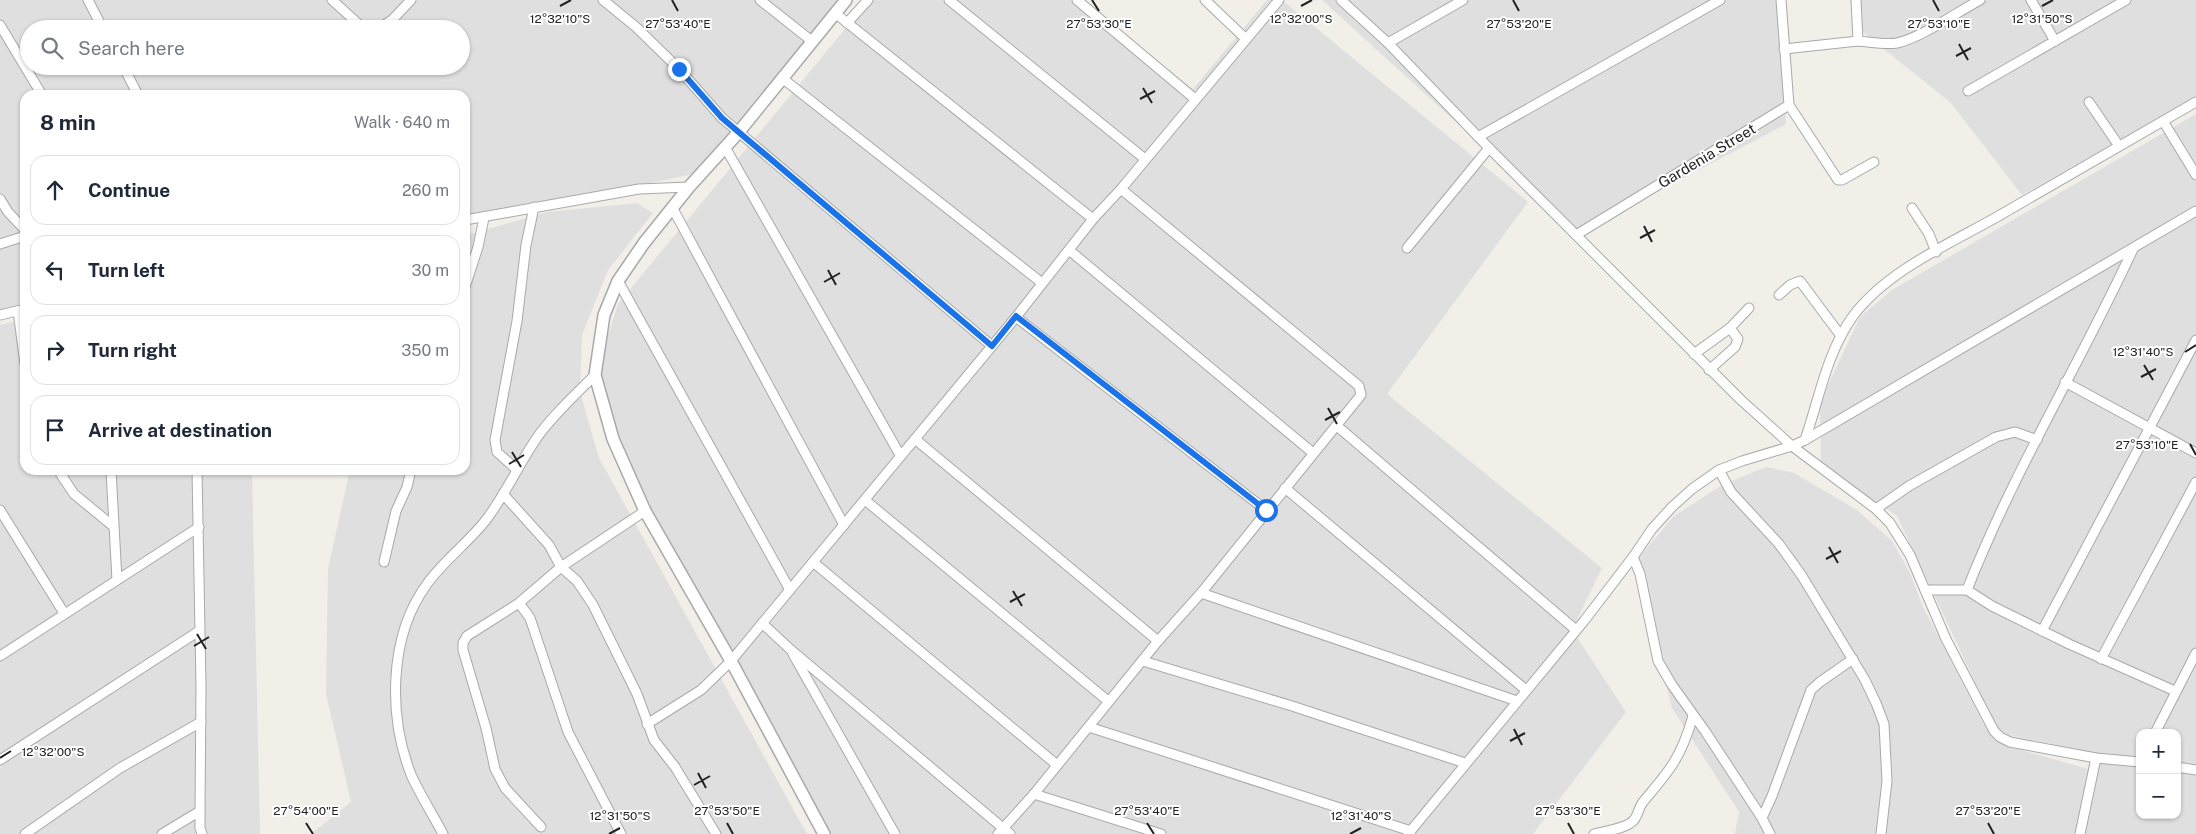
<!DOCTYPE html>
<meta charset="utf-8">
<style>
:root{--surface:#fff;--page:#f2f2f3;--text:#1f2937;--muted:#747a83;--line:#e0e1e3}
body{margin:0;font-family:"Public Sans",sans-serif;background:var(--page);color:var(--text)}
.controls{position:absolute;right:15px;bottom:15px;display:grid;overflow:hidden;border-radius:10px;box-shadow:0 1px 4px #0004}
.controls button{width:45px;height:45px;display:grid;place-items:center;padding:0;border:0;border-bottom:1px solid var(--line);background:var(--surface);color:var(--text);font:25px sans-serif}
.stop{position:absolute;width:15px;height:15px;margin:-11px;border:4px solid #1a73e8;border-radius:50%;background:#fff}
.stop.end{background:#1a73e8;border-color:#fff;box-shadow:0 1px 5px #0008}
.list{margin:0;padding:0;list-style:none}
h2{display:flex;justify-content:space-between;align-items:center;height:65px;margin:0;padding:0 20px;font-size:21px}
h2 small{font-size:16px;font-weight:400;color:var(--muted)}
.list li{display:grid;grid-template-columns:32px 1fr auto;gap:15px;align-items:center;box-sizing:border-box;height:70px;margin:0 10px 10px;padding:0 10px;border:1px solid var(--line);border-radius:15px}
.list b{display:block;font-size:19px;white-space:nowrap}
.list em{font-size:16px;font-style:normal;color:var(--muted)}
.icon{flex:none;width:28px;height:28px;fill:none;stroke:currentColor;stroke-width:2;stroke-linecap:round;stroke-linejoin:round}
.map{position:relative;flex:none;width:2196px;height:834px;overflow:hidden}
.search{position:absolute;background:var(--surface);box-shadow:0 1px 4px #0004;left:20px;top:20px;width:450px;height:55px;display:flex;align-items:center;gap:12px;box-sizing:border-box;padding:0 18px;border-radius:28px;color:var(--muted);font-size:19px}
.panel{position:absolute;background:var(--surface);box-shadow:0 1px 4px #0004;left:20px;top:90px;width:450px;height:385px;border-radius:15px}
.map>svg:first-child{display:block}
.residential{fill:#e0dfdf;fill-rule:evenodd}
.lines{fill:none;stroke-linecap:round;stroke-linejoin:round}
.minor-casing{stroke:#a9a9a9;stroke-width:11}
.tertiary-casing{stroke:#a9a9a9;stroke-width:14}
.minor{stroke:#fff;stroke-width:9}
.tertiary{stroke:#fff;stroke-width:11}
.route{stroke:#1a73e8;stroke-width:6}
.ticks{fill:none;stroke:#222;stroke-width:2}
.labels{text-anchor:middle;stroke-width:4;stroke-linejoin:round;paint-order:stroke}
.street-label{font-size:15px;fill:#222;stroke:#fff}
.ticks-label{font-size:12px;text-anchor:middle;fill:#222;stroke:#fff;stroke-width:4;stroke-linejoin:round;paint-order:stroke}
</style>
<div class="map">
<svg width="2196" height="834" viewBox="0 0 2196 834">
<rect width="100%" height="100%" fill="#f2efe9"/>
<g class="residential">
<path d="M0,0H847L693,174L475,220L465,221V95H25V306L0,313ZM29,29H461V66H29Z"/>
<path d="M869,0H1082L1193,89L1267,0H1282L1528,202L1387,394L1602,568L1572,630L1626,712L1533,834H824L621,463L597,370L618,304Z"/>
<path d="M1322,0H1781L1786,124L1578,233Z"/>
<path d="M1853,0H2196V97L2022,195L1950,102L1860,30Z"/>
<path d="M2196,114V834H1735L1739,812L1672,708L1636,561L1674,516L1722,485L1766,467L1794,473L1857,510L1892,541L1910,573L1923,607L1984,725L2007,746L2088,769L2091,752L1999,733L1897,516L1821,465L1820,402L1860,317L1892,290ZM2140,733H2177V815H2140Z"/>
<path d="M637,203L653,213L608,270L582,335L580,392L599,458L807,834H311L351,802L326,694L328,569L350,470H465V234L474,233L547,212Z"/>
<path d="M25,319V470H252L260,834H0V325Z"/>
</g>
<g class="lines">
<defs>
<g id="minor">
<path d="M88,0L103,29"/>
<path d="M332,0L364,29"/>
<path d="M603,0L636,27L679,69L722,118L992,346"/>
<path d="M760,0L813,42"/>
<path d="M949,0L1145,159"/>
<path d="M1077,0L1195,99"/>
<path d="M1205,0L1246,39"/>
<path d="M1341,0L1388,43L1489,148L1741,400L1792,446L1876,509L1890,523L1910,555L1946,639L1994,731L2000,737L2010,742L2096,758L2140,762"/>
<path d="M1856,0L1858,41C1871,42 1885,45 1897,43C1921,38 1957,12 1980,0"/>
<path d="M2031,0L2055,41"/>
<path d="M835,13L1093,219"/>
<path d="M847,23L868,0"/>
<path d="M0,25L42,95"/>
<path d="M378,29L392,20L411,0"/>
<path d="M1388,43L1463,0"/>
<path d="M1784,49L1858,41"/>
<path d="M123,66L138,95"/>
<path d="M782,78L1042,283"/>
<path d="M1968,91L2126,0"/>
<path d="M2089,102L2119,146"/>
<path d="M1789,105L1838,180H1842L1874,162"/>
<path d="M2163,121L2196,175"/>
<path d="M1478,137L1720,0"/>
<path d="M725,147L900,455"/>
<path d="M0,199L8,212L25,230"/>
<path d="M1912,208L1929,234L1936,252"/>
<path d="M673,209L844,525"/>
<path d="M465,220L639,189L689,187"/>
<path d="M1576,235L1789,105L1781,0"/>
<path d="M0,244L25,236"/>
<path d="M1407,248L1489,148"/>
<path d="M1069,250L1313,453"/>
<path d="M618,281L790,590"/>
<path d="M465,287L478,247L484,218"/>
<path d="M1779,295L1790,285L1800,281L1841,336"/>
<path d="M18,311L25,364"/>
<path d="M0,315L25,309"/>
<path d="M1016,317L1266,510"/>
<path d="M1694,354L1730,328L1749,308"/>
<path d="M1709,370L1735,347L1738,339L1730,328"/>
<path d="M2065,382L2196,453"/>
<path d="M1337,426L1576,630"/>
<path d="M915,439L1158,641"/>
<path d="M1805,440L2196,211"/>
<path d="M58,470L74,494L113,526"/>
<path d="M111,470L117,580"/>
<path d="M517,470L497,452L495,440L517,321L526,245L534,207"/>
<path d="M1719,470L1731,492L1779,544L1802,576L1865,680L1876,703L1884,724L1887,781L1881,834"/>
<path d="M1285,488L1526,690"/>
<path d="M503,494L549,545L561,567L645,511"/>
<path d="M865,500L1108,701"/>
<path d="M1876,509L1909,486L1996,437L2015,432L2037,440"/>
<path d="M0,510L64,613"/>
<path d="M1633,557L1640,574L1658,661L1672,685L1705,731L1762,818L1770,834"/>
<path d="M384,562L396,511L407,487L411,470"/>
<path d="M813,562L1057,765"/>
<path d="M1925,590H1967L1992,606L2069,644L2175,691"/>
<path d="M1967,590C2013,472 2080,364 2133,249"/>
<path d="M1201,593L1517,701"/>
<path d="M519,603L530,618L568,732L621,834"/>
<path d="M762,623L791,650L1010,834"/>
<path d="M2042,631L2196,340"/>
<path d="M793,654L895,834"/>
<path d="M0,656L199,527"/>
<path d="M2101,659L2196,482"/>
<path d="M1143,661L1292,706L1465,763"/>
<path d="M647,724L701,690L731,661L1016,317L1093,219L1121,189L1279,0"/>
<path d="M1089,727L1411,831"/>
<path d="M2155,733L2196,653"/>
<path d="M0,760L199,631"/>
<path d="M2177,767L2196,770"/>
<path d="M1034,794L1161,834"/>
<path d="M200,811V828L202,834"/>
<path d="M1762,818L1772,796L1811,690L1820,682L1853,659"/>
<path d="M541,827L505,788L495,769L486,728L463,650V643L467,636L519,603L561,567L577,581L593,605L637,694L654,740L675,767L716,834"/>
<path d="M25,834L120,768L201,722"/>
<path d="M162,834L200,811L201,686L197,470"/>
<path d="M443,834C433,815 421,796 412,777C388,718 388,637 427,584C443,561 468,543 486,520C505,495 518,466 536,439C552,416 575,395 595,375"/>
<path d="M998,834L1034,794L1158,641L1201,593L1361,395L1359,386L1121,189"/>
<path d="M1408,834L1584,621L1633,557L1652,529L1672,507L1692,489L1719,470L1742,461L1792,446L1805,440C1819,399 1827,352 1853,316C1887,271 1947,245 1995,218C2062,179 2129,140 2196,102"/>
<path d="M1594,834C1605,831 1626,829 1634,820C1638,815 1639,807 1643,802C1670,770 1681,758 1693,716"/>
<path d="M2080,834L2096,758"/>
</g>
<path id="tertiary" d="M824,834L731,661L645,511L613,439L595,375L604,315L618,281L644,243L689,187L738,133L846,0"/>
</defs>
<use href="#minor" class="minor-casing"/>
<use href="#tertiary" class="tertiary-casing"/>
<use href="#minor" class="minor"/>
<use href="#tertiary" class="tertiary"/>
</g>
<g class="lines">
<path class="route" d="M679,69L722,118L992,346L1016,316L1266,510"/>
</g>
<path class="ticks" d="M672,0L678,11M1092,0L1099,11M1513,0L1519,11M1933,0L1939,11M560,6L571,0M1301,6L1312,0M2042,6L2053,0M1959,44L1968,60M1956,56L1971,48M1143,88L1152,103M1140,99L1155,91M1644,226L1652,242M1640,238L1655,230M828,270L836,285M824,282L840,273M2185,352L2196,345M2144,365L2153,380M2141,377L2156,369M1328,408L1337,424M1325,420L1340,412M2190,444L2196,455M512,452L521,467M509,464L524,455M1829,547L1838,563M1826,559L1841,551M1013,591L1022,606M1010,602L1025,594M197,634L206,649M194,646L209,637M1514,729L1522,745M1510,741L1525,733M0,758L11,751M698,773L706,788M694,785L710,776M306,823L313,834M727,823L733,834M1147,823L1154,834M1568,823L1574,834M1988,823L1994,834M609,834L620,828M1350,834L1361,828"/>
<g class="labels">
<g class="street-label">
<text transform="translate(1707 156) rotate(-31)" y="5">Gardenia Street</text>
</g>
</g>
<g class="ticks-label">
<text x="560" y="23">12°32'10"S</text>
<text x="1301" y="23">12°32'00"S</text>
<text x="2042" y="23">12°31'50"S</text>
<text x="678" y="28">27°53'40"E</text>
<text x="1519" y="28">27°53'20"E</text>
<text x="1099" y="28">27°53'30"E</text>
<text x="1939" y="28">27°53'10"E</text>
<text x="2143" y="356">12°31'40"S</text>
<text x="2147" y="449">27°53'10"E</text>
<text x="53" y="756">12°32'00"S</text>
<text x="306" y="815">27°54'00"E</text>
<text x="727" y="815">27°53'50"E</text>
<text x="1147" y="815">27°53'40"E</text>
<text x="1568" y="815">27°53'30"E</text>
<text x="1988" y="815">27°53'20"E</text>
<text x="620" y="820">12°31'50"S</text>
<text x="1361" y="820">12°31'40"S</text>
</g>
</svg>
<div class="controls">
<button>+</button>
<button>−</button>
</div>
<div class="stop" style="left:1266px;top:510px"></div>
<div class="stop end" style="left:679px;top:69px"></div>
<div class="search"><svg class="icon" aria-label="search" viewBox="0 0 24 24"><circle cx="10" cy="10" r="6"/><path d="M15 15l6 6"/></svg>Search here</div>
<section class="panel">
<h2>8 min<small>Walk · 640 m</small></h2>
<ul class="list">
<li><svg class="icon" aria-label="ahead" viewBox="0 0 24 24"><path d="M12 20V5M6 11l6-6 6 6"/></svg><div><b>Continue</b></div><em>260 m</em></li>
<li><svg class="icon" aria-label="left" viewBox="0 0 24 24"><path d="M17 20v-9H6M10 6l-5 5 5 5"/></svg><div><b>Turn left</b></div><em>30 m</em></li>
<li><svg class="icon" aria-label="right" viewBox="0 0 24 24"><path d="M7 20v-9h11M14 6l5 5-5 5"/></svg><div><b>Turn right</b></div><em>350 m</em></li>
<li><svg class="icon" aria-label="arrive" viewBox="0 0 24 24"><path d="M6 21V4h12l-3 4 3 4H6"/></svg><div><b>Arrive at destination</b></div></li>
</ul>
</section>
</div>
